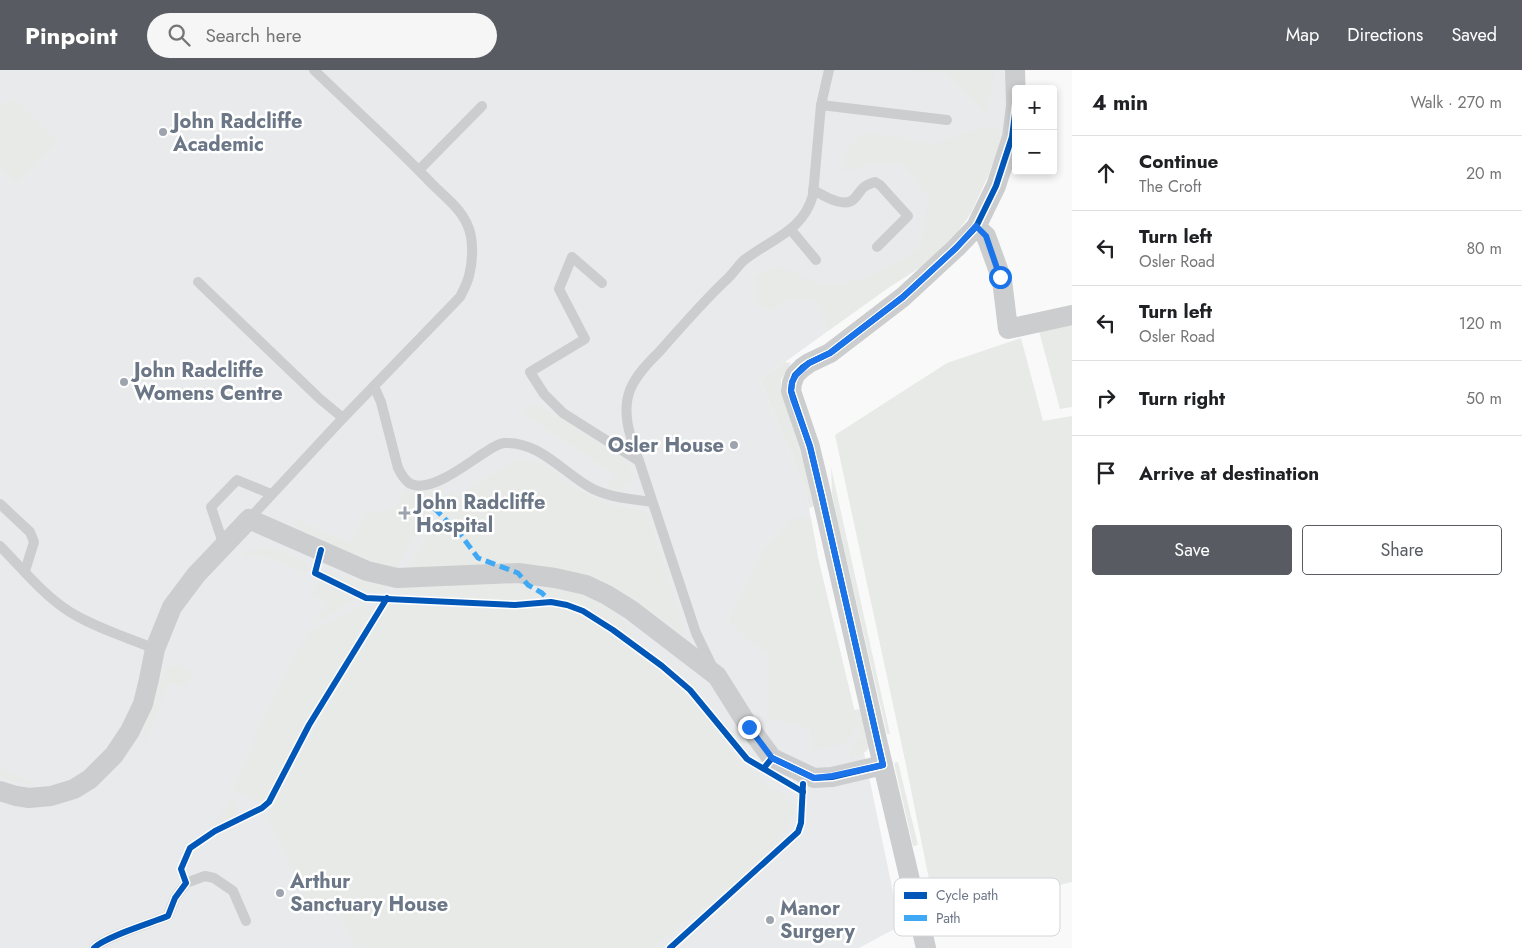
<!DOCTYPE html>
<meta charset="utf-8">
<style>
:root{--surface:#fff;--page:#f6f6f6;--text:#202124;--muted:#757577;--line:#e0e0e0;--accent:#585c62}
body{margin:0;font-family:Jost,sans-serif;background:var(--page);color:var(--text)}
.controls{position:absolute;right:15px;top:15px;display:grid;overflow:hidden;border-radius:5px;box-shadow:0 2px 8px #0003}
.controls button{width:45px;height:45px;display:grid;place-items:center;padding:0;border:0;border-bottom:1px solid var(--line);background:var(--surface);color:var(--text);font:25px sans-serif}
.stop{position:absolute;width:15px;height:15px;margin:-11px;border:4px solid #1a73e8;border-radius:50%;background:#fff}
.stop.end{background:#1a73e8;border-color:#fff;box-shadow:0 1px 5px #0008}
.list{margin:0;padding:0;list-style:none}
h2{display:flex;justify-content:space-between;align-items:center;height:65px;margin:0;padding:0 20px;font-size:21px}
h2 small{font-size:16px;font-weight:400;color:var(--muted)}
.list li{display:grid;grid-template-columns:32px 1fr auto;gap:15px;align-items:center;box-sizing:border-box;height:75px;padding:0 20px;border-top:1px solid var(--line)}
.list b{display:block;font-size:19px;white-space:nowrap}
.list p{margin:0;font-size:16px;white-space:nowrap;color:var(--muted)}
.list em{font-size:16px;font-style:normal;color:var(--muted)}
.actions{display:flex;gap:10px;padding:15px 20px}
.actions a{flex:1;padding:11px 0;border:1px solid var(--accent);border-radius:5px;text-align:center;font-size:18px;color:var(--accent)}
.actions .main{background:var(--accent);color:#fff}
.icon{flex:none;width:28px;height:28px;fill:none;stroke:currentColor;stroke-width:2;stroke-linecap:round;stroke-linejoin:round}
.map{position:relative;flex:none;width:1072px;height:878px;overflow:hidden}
header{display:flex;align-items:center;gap:30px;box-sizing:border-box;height:70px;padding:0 25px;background:var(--accent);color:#fff}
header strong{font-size:24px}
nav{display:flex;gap:28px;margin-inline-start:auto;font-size:18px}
.search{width:350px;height:45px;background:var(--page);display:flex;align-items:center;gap:12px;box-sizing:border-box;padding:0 18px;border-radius:28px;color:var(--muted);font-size:19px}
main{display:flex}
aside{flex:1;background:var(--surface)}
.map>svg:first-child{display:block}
.built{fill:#e9eaeb}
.green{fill:#e7eae6}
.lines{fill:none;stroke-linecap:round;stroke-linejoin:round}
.lane{stroke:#cccdce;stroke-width:10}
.street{stroke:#cccdce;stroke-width:20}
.quiet{stroke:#3fa9f5;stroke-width:5;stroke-dasharray:10 5;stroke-linecap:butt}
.cycleway-casing{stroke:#fff;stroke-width:9}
.cycleway{stroke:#0057b8;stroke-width:6}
.route{stroke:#1a73e8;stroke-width:6}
.poi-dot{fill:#9da4ae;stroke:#fff;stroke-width:2}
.labels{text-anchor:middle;stroke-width:5;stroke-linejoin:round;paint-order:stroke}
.poi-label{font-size:20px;font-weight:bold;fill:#6b7686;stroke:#fff;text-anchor:start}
.key{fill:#fff;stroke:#d3d6db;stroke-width:1}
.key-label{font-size:14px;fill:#6b7686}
</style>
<header>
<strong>Pinpoint</strong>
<div class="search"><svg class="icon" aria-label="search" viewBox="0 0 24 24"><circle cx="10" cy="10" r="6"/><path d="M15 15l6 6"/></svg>Search here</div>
<nav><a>Map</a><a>Directions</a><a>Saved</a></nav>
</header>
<main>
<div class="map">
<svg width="1072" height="878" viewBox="0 0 1072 878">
<rect width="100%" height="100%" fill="#f9f9f9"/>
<path class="built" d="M0,0H1007L1008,34L1002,68L988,106L971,142L944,182L888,218L760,310L806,421L818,488L861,668L900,856L859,878H0Z"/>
<g class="green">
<path d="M911,0H995L986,43L947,3L911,1Z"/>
<path d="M11,28L57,71L16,114L0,99V40Z"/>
<path d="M996,56L1002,68L988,106L971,143L944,182L888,218L829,260L815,229H789L773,240L762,238L755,226V207L776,195L820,215H841L872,205L917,180L924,162L928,126L901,92L868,94L843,102L846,81L864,63L898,67L933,75L962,63Z"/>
<path d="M1072,251V337L1060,339L1039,261Z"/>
<path d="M1021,268L1043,351L1072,346V812L965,838L936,844L906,695L835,365L947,293Z"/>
<path d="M785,292L791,293L781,310V319L817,435L809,438L806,421L760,310Z"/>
<path d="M536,334L624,389C630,397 633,402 631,412C624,417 617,422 607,419L616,405L523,343Z"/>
<path d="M523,389C548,392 565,414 587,425C606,435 627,438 648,443L686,565H682L645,537L619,524L408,499L452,420L458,427L513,391Z"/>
<path d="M831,397L890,664H887L838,453L832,423Z"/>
<path d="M443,417L396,498C363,489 324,472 294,454L295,450L351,473L366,445L396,438L407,420L420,423Z"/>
<path d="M792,448H811L818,488L854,640L863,639C864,647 870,669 869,676C867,684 857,687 850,689L851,677L861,668L858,657L844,673L813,681L810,658L767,648L770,588L729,551L762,481Z"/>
<path d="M259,478C280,478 292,485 310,496L305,503C286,494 265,481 243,489L242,484L251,480Z"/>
<path d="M323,499L355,510L387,516L384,521H367L355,517L322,501Z"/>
<path d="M319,510L355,529L347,535L314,553L326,532L312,525Z"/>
<path d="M521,510L529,519L543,527L511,530L397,522L398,516Z"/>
<path d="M527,511L592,526L609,539L626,554L634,565C620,566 603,545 590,538C577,531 563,528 548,527L541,519Z"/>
<path d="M390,533L459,539L510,540L543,537L568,540L584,547L674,612L710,652L740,694L797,737L770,784L652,878H356L334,830L311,841L267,748L324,642Z"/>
<path d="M364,536L373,539L305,655L264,732L261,733L233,720L271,631L311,558L316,559Z"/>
<path d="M182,595L192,601L185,617L169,612L145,672L141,670L166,598Z"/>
<path d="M898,692L918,775L913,776L894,693Z"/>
<path d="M0,693L8,702L33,712L31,714L12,711L0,705Z"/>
<path d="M232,728L240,745L212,757Z"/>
</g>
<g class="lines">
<g class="lane">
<path d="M821,35L947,50"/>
<path d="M419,100L482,36"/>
<path d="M813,120C823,125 844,139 854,129C863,119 860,117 875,112L880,115L908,146L877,177"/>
<path d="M791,160L816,190"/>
<path d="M198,212L320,329L343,348"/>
<path d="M602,213L572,187L559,219L585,269L530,302L544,324L563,343L639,391L696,563L712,596"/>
<path d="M374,316L381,332L398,398C401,404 404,409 409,413C429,425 468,393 484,383C490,379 497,374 504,373C540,371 564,404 593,419C612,428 632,429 652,432"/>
<path d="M639,391C631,369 621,344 630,320C636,305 649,292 660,281C681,257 702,233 725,211C732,205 737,197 743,191C770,169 803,162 813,125L821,35L829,0"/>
<path d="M0,434L30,462L34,472L25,501"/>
<path d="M249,449L343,348L460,227C463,221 467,214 469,206C473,191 474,168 467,154C460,138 444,126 432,114C394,74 353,38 314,0"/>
<path d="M0,476C22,498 43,525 70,542C96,558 126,567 155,579"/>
<path d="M224,476L211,437L237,410L271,424"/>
<path d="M94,878C104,867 151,853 168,846L175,828L186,813L205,806L214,808L233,821L246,851"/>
</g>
<g class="street">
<path d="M1015,0L1016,32"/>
<path d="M976,157L986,166L1002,210L1008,259L1072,245"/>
<path d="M0,721L16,726L29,728L51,726L74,719L90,709L114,685L130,661L143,634L149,609L155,579L172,537L196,505L249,449L367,501L397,508L518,503L555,508L586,515L607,525L631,540L717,606L749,657L772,688L814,708L832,707L883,695"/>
<path d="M926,878L877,670L821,423L810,377L791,321L792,313L795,305L802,298L809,293L830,283L903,227L956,178L976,157L996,116L1012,67L1016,36"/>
</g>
<path class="quiet" d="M434,438L460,464L478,488L518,503L528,515L542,523L551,532"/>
<defs>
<g id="cycleway">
<path d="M321,480L315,503L366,528L515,535L551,532L567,535L583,541L613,560L662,596L690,620L747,689L803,722"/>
<path d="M764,698L772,688L814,708L832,707L883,695L821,423L810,377L791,321L792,313L795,305L802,298L809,293L830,283L903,227L956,178L976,157L996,116L1012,67L1016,36"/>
<path d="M94,878C104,867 151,853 168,846L175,828L186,813L181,799L190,778L215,761L262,738L269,732L309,655L387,528"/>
<path d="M670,878L798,762L801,753L803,714"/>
</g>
</defs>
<use href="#cycleway" class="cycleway-casing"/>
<use href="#cycleway" class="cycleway"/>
</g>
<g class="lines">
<path class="route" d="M749,657L772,688L814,708L832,706L883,695L821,423L810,376L793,329L791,321L792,312L796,305L809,293L830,283L903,227L956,178L976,156L986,166L1000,207"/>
</g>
<g class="poi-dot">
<circle cx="163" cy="62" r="5"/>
<circle cx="124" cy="312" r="5"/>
<circle cx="734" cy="375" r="5"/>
<path d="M402.5 435.5h5v5h5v5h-5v5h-5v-5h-5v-5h5z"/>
<circle cx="280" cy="823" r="5"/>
<circle cx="770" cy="850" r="5"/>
</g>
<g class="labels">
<g class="poi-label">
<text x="173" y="58">John Radcliffe<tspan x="173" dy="23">Academic</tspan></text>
<text x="134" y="307">John Radcliffe<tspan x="134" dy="23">Womens Centre</tspan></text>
<text x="724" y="382" text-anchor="end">Osler House</text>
<text x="416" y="439">John Radcliffe<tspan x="416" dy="23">Hospital</tspan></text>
<text x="290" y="818">Arthur<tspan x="290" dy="23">Sanctuary House</tspan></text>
<text x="780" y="845">Manor<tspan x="780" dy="23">Surgery</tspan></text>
</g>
</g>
<rect x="894" y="808" width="166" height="58" rx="8" class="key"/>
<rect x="904" y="822" width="23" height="7" fill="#0057b8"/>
<rect x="904" y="845" width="23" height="6" fill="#3fa9f5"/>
<g class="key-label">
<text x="936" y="830">Cycle path</text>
<text x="936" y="853">Path</text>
</g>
</svg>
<div class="controls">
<button>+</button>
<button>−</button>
</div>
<div class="stop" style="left:1000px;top:207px"></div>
<div class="stop end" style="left:749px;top:657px"></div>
</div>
<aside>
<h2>4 min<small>Walk · 270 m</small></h2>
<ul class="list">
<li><svg class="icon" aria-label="ahead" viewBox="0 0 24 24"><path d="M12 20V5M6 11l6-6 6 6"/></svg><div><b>Continue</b><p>The Croft</p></div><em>20 m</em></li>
<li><svg class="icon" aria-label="left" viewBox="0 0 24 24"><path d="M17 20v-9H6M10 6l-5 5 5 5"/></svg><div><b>Turn left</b><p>Osler Road</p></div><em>80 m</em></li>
<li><svg class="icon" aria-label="left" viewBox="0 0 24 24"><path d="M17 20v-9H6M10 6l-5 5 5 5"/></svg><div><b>Turn left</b><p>Osler Road</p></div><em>120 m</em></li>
<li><svg class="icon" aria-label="right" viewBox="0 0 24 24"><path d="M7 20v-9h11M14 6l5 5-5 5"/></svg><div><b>Turn right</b></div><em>50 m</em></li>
<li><svg class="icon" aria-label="arrive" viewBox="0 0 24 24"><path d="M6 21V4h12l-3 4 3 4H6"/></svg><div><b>Arrive at destination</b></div></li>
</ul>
<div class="actions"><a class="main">Save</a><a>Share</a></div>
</aside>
</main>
